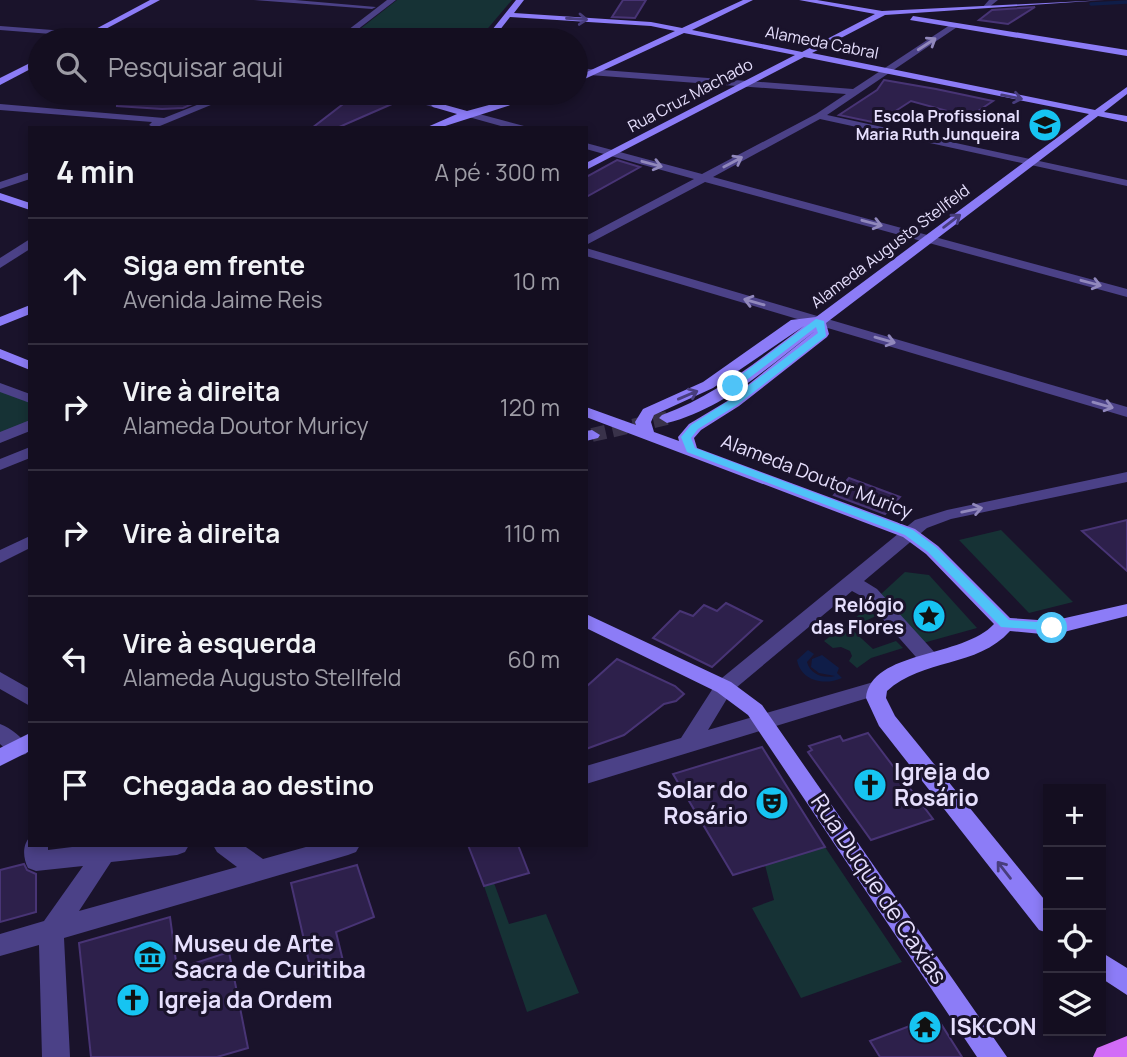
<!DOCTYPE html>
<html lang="pt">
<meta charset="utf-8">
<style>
:root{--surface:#140e20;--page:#211c2d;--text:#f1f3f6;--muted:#9d9ca5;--line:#332e3e}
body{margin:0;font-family:Manrope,sans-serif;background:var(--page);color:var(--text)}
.controls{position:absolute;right:21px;bottom:21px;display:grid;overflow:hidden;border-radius:0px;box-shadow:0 4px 10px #0003}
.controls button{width:63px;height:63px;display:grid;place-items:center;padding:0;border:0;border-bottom:2px solid var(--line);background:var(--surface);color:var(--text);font:35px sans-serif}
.stop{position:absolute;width:21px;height:21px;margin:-16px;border:5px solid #4fc3f7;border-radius:50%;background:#fff}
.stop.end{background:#4fc3f7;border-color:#fff;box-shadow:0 2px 7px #0008}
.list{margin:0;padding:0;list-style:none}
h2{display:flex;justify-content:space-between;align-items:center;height:91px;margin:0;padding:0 28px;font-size:30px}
h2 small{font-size:23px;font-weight:400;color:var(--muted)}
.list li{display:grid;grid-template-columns:46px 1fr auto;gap:21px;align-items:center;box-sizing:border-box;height:126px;padding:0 28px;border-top:2px solid var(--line)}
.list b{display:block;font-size:26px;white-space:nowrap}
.list p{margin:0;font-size:23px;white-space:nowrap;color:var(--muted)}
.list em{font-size:23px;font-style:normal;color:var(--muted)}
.icon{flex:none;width:38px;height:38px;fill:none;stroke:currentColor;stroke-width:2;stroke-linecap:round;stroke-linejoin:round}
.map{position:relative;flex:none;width:1127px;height:1057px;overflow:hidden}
.search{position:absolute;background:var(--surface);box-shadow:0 4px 10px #0003;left:28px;top:28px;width:560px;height:77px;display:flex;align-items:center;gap:18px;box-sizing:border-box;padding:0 24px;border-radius:38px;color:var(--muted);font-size:26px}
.panel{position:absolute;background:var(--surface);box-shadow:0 4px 10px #0003;left:28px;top:126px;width:560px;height:721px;border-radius:0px}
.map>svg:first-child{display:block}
.green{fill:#163235}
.water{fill:#0f1d48}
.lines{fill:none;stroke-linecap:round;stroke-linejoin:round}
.stream{stroke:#0f1d48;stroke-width:3.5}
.building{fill:#2d204b;stroke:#483475;stroke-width:2}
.secondary-tunnel{stroke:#39324a;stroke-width:14;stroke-dasharray:14 7;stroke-linecap:butt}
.street{fill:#4b4187;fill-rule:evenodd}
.secondary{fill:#8c7cf7;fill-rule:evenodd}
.primary{fill:#d26cf7;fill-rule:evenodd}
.oneway{stroke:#483d7d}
.oneway2{stroke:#9188bc}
.route{fill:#4fc3f7}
.labels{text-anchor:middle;stroke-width:6;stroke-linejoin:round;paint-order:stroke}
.far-street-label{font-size:16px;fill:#e6dffd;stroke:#1a132b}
.far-poi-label{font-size:16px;font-weight:bold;fill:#e6dffd;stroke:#1a132b;text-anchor:end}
.street-label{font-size:19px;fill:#e6dffd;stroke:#1a132b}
.poi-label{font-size:19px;font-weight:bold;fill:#e6dffd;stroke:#1a132b;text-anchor:end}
.near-poi-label{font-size:23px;font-weight:bold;fill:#e6dffd;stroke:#1a132b;text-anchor:start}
.near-street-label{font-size:23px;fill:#e6dffd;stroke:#1a132b}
</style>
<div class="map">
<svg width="1127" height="1057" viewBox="0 0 1127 1057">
<rect width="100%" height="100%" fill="#1a132b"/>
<g class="green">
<path d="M397,0H512L478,40H346Z"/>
<path d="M0,387L30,399V425L0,438Z"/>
<path d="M1001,530L1073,602L1029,613L959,540Z"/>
<path d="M905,572L929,575L977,628L923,643L880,595Z"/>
<path d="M867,609L876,616L850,628L873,649L896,641L903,648L871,658L857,668L849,661L852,656L850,651L841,647L833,648L824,641Z"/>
<path d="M825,847L902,962L801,998L752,908L774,900L765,865Z"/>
<path d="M494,883L509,924L546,914L579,993L527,1012L484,886Z"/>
</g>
<path class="water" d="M808,650L814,654L807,662C810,674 823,679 835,676L819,673L811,667L812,659L822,655L839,668L837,673L842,678C824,686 801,681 797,660Z"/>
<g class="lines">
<path class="stream" d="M1091,4L1127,2"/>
</g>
<g class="building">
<path d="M623,0H646L635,18L612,17Z"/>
<path d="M1035,7L1008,24L979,20L992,10Z"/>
<path d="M884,80L936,89L993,101L969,117L911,101L877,123L839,115L877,90Z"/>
<path d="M118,93H206L207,98L183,108L162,109L117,106Z"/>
<path d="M366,93L401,100L337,128H312L351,98Z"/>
<path d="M617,160L640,167L586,197V177Z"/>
<path d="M849,478L900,497L885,514L834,495Z"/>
<path d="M1127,520V571L1082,531Z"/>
<path d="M726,603L762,621L712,667L653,638L680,611L693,616L704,605L717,611Z"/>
<path d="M617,659L675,686L684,694L676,701L664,704L624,735L586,749V687Z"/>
<path d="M868,733L933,819L871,840L808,752L812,750L809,746L840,736L843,741Z"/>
<path d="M762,747L825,847L733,875L673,774Z"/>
<path d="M468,845H518L529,873L484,886Z"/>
<path d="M24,864L27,870L36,874V912L0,922V870Z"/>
<path d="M357,865L374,917L336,932L344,965L312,975L291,883Z"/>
<path d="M170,917L177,969L229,952L248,1048L217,1057H91L79,943Z"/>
<path d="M936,1016L962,1057H880L870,1041Z"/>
</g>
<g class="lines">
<path class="secondary-tunnel" d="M592,435L667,418"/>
<g class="street">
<path d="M254,0H295L376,7L372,9Z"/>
<path d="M387,0H396L344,40H335Z"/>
<path d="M989,0H998L988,8H982Z"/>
<path d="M953,23L960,25L827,115L1127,180V186L820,119L713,177L1127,289V297L705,182L586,245V236L694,179L586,149V143L702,174L816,114L846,94L576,74V68L853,89Z"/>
<path d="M0,26L157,38L161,40H128L0,30Z"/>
<path d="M227,93H240L155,128L149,125L152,122L0,110V104L164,118Z"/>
<path d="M386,93H401L441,105L436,108Z"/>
<path d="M468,111L524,126L525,128H508L465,116V112Z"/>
<path d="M30,172V179L0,189V182Z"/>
<path d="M30,239V249L0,268V258Z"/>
<path d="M586,248L1127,407V417L586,256Z"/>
<path d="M0,383L30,394V403L0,392Z"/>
<path d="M30,420V431L0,443V432Z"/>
<path d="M30,447V458L0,470V459Z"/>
<path d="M1127,472V482L951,519L927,528L864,581L877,589L937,655L940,660L937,665H923L863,597L852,591L731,692L708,730L877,681L884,683L887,688L884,693L586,784V766L681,738L717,682L915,520L947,510Z"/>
<path d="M30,536V548L0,563V550Z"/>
<path d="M0,672L30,689V706L0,689Z"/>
<path d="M0,724C11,728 23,738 29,748L26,754C14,758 9,752 0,744Z"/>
<path d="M30,837V845H48V850L88,845H189L185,852L177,855L111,862L79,911L237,867L217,852L213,845H243L263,859L313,845H360L356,852L348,855L64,938L70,1057H42L39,945L0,956V934L44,921L83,866L36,871L28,868C23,858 22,845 30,837Z"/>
</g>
<g class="secondary">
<path d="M150,0H160L85,40H75Z"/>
<path d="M516,0H524L514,13L651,22L682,28L743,0H753L692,30L802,52L875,14L799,0H817L882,11L1105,0L885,15L812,53L1095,110L1127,87V94L1104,112L1127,116V122L1098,116L826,323L829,334L827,337L739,406L701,430L694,438L697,448L915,529L938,546L1010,618L1052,621L1127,604V616L1052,635L1010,631C977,668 923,658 887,691L886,698L895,716L1048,904V933L1039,930L879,726L866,698C871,650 963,658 994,624L926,554L903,537L586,417V407L636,425L635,422L643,409L703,382L791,320L816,317L1089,114L804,57L586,170V163L795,55L684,33L576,83V77L675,31L651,26L510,17L492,40H484ZM804,326C756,362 718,394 662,415L659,418L667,423C724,409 769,366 815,331L729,400L689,424L678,437L679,441L654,432L651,422L654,415L713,388Z"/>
<path d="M913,16L1127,50V56L910,20Z"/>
<path d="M40,58V64L0,85V78Z"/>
<path d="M441,93H451L442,104L467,111L533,93H548L439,128H425L457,114L433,107L431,105Z"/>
<path d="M0,193L30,203V210L0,200Z"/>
<path d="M30,305V314L0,326V317Z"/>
<path d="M0,349L30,361V370L0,358Z"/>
<path d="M592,430L600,435L598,438L586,441V431Z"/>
<path d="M586,614L731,682L762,705L1007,1057H977L748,715L717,692L586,628Z"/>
<path d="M30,733V751L0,766V748Z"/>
<path d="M1101,952L1127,968V995L1101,978Z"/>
</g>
<path class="primary" d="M1127,1036V1057H1093L1097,1048Z"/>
</g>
<defs><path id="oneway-shaft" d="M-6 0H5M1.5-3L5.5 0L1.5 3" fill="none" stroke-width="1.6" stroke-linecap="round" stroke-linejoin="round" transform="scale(1.75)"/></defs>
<g class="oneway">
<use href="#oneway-shaft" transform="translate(577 19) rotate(4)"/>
<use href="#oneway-shaft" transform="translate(1012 97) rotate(11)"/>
<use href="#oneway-shaft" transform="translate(952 221) rotate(-37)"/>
<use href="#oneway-shaft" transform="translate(688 395) rotate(-23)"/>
<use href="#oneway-shaft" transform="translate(1004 870) rotate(-128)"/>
</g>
<g class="oneway2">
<use href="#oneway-shaft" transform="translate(927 44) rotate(-33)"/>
<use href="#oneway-shaft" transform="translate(733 162) rotate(-28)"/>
<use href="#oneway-shaft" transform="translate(652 164) rotate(15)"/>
<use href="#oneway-shaft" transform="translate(872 223) rotate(15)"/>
<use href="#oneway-shaft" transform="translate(1091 283) rotate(15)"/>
<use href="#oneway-shaft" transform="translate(754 302) rotate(-164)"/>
<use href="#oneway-shaft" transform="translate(885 340) rotate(16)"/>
<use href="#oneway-shaft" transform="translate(1103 405) rotate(16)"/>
<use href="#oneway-shaft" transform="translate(972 510) rotate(-12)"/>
</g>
<path class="route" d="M816,319L824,321L826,336L737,405L698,429L691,438L695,448L913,530L936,547L1009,620L1052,623L1058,628L1056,631L1001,627L928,552L905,535L687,452L681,437L691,425L730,400L818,333L816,327L736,388H730V383Z"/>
<defs>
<symbol id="university-disc" viewBox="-11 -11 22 22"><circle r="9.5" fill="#16c4f2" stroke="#1a132b"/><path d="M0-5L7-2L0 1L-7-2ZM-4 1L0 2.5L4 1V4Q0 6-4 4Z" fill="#111"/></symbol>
<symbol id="sight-disc" viewBox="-11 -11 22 22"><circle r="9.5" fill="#16c4f2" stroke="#1a132b"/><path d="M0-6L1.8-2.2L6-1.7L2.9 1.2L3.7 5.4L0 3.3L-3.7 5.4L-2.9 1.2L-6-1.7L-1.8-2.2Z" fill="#111"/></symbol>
<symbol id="church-disc" viewBox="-11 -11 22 22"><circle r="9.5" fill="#16c4f2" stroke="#1a132b"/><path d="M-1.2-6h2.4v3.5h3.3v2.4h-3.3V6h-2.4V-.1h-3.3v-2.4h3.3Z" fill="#111"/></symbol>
<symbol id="theatre-disc" viewBox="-11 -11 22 22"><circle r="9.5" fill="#16c4f2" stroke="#1a132b"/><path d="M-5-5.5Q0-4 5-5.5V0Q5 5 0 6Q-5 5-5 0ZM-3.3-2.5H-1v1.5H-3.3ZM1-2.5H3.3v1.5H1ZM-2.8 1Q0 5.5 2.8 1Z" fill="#111"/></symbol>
<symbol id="museum-disc" viewBox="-11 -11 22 22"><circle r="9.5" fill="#16c4f2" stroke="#1a132b"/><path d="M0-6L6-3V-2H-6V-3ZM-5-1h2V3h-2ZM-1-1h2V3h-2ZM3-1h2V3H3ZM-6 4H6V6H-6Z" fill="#111"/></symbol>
<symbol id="temple-disc" viewBox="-11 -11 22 22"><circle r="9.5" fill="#16c4f2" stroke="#1a132b"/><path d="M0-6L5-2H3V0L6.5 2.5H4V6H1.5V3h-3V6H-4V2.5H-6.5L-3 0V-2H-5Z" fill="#111"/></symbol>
</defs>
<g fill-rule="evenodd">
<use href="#university-disc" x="1026" y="106" width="38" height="38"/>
<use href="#sight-disc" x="910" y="597" width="38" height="38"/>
<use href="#church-disc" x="851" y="766" width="38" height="38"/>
<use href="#theatre-disc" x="753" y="784" width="38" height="38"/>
<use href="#museum-disc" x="131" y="938" width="38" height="38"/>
<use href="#church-disc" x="114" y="981" width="38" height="38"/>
<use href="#temple-disc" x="906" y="1008" width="38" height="38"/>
</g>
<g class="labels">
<g class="far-street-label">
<text transform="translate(822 42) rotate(11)" y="6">Alameda Cabral</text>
<text transform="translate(690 95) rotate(-28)" y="6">Rua Cruz Machado</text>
<text transform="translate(890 246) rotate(-37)" y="6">Alameda Augusto Stellfeld</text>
</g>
<g class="far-poi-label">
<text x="1020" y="122">Escola Profissional<tspan x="1020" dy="18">Maria Ruth Junqueira</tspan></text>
</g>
<g class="street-label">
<text transform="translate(817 476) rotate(21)" y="7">Alameda Doutor Muricy</text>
</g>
<g class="poi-label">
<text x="904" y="612">Relógio<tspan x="904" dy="22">das Flores</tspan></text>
</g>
<g class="near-poi-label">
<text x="894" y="780">Igreja do<tspan x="894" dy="26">Rosário</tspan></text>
<text x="748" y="798" text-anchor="end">Solar do<tspan x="748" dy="26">Rosário</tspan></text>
<text x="174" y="952">Museu de Arte<tspan x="174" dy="26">Sacra de Curitiba</tspan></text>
<text x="158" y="1008">Igreja da Ordem</text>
<text x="950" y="1035">ISKCON</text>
</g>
<g class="near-street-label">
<text transform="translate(879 889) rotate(56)" y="8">Rua Duque de Caxias</text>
</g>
</g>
</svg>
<div class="controls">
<button>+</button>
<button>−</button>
<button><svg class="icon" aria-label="locate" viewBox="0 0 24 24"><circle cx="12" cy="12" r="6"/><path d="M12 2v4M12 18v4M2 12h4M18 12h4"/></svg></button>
<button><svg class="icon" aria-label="layers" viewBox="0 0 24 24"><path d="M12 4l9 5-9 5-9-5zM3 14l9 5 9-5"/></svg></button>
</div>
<div class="stop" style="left:1052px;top:628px"></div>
<div class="stop end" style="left:733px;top:386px"></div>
<div class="search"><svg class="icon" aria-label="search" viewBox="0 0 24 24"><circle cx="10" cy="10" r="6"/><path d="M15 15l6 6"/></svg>Pesquisar aqui</div>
<section class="panel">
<h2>4 min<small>A pé · 300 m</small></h2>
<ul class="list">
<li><svg class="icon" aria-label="ahead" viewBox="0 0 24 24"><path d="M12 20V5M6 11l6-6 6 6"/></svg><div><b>Siga em frente</b><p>Avenida Jaime Reis</p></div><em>10 m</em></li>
<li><svg class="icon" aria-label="right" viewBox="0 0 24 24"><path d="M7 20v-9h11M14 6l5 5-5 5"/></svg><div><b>Vire à direita</b><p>Alameda Doutor Muricy</p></div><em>120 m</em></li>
<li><svg class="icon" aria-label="right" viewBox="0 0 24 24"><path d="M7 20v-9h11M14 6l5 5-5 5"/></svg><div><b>Vire à direita</b></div><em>110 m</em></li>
<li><svg class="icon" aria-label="left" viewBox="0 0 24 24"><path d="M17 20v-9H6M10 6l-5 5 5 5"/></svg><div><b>Vire à esquerda</b><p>Alameda Augusto Stellfeld</p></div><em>60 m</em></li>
<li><svg class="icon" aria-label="arrive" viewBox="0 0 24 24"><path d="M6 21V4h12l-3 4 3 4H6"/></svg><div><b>Chegada ao destino</b></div></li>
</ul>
</section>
</div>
